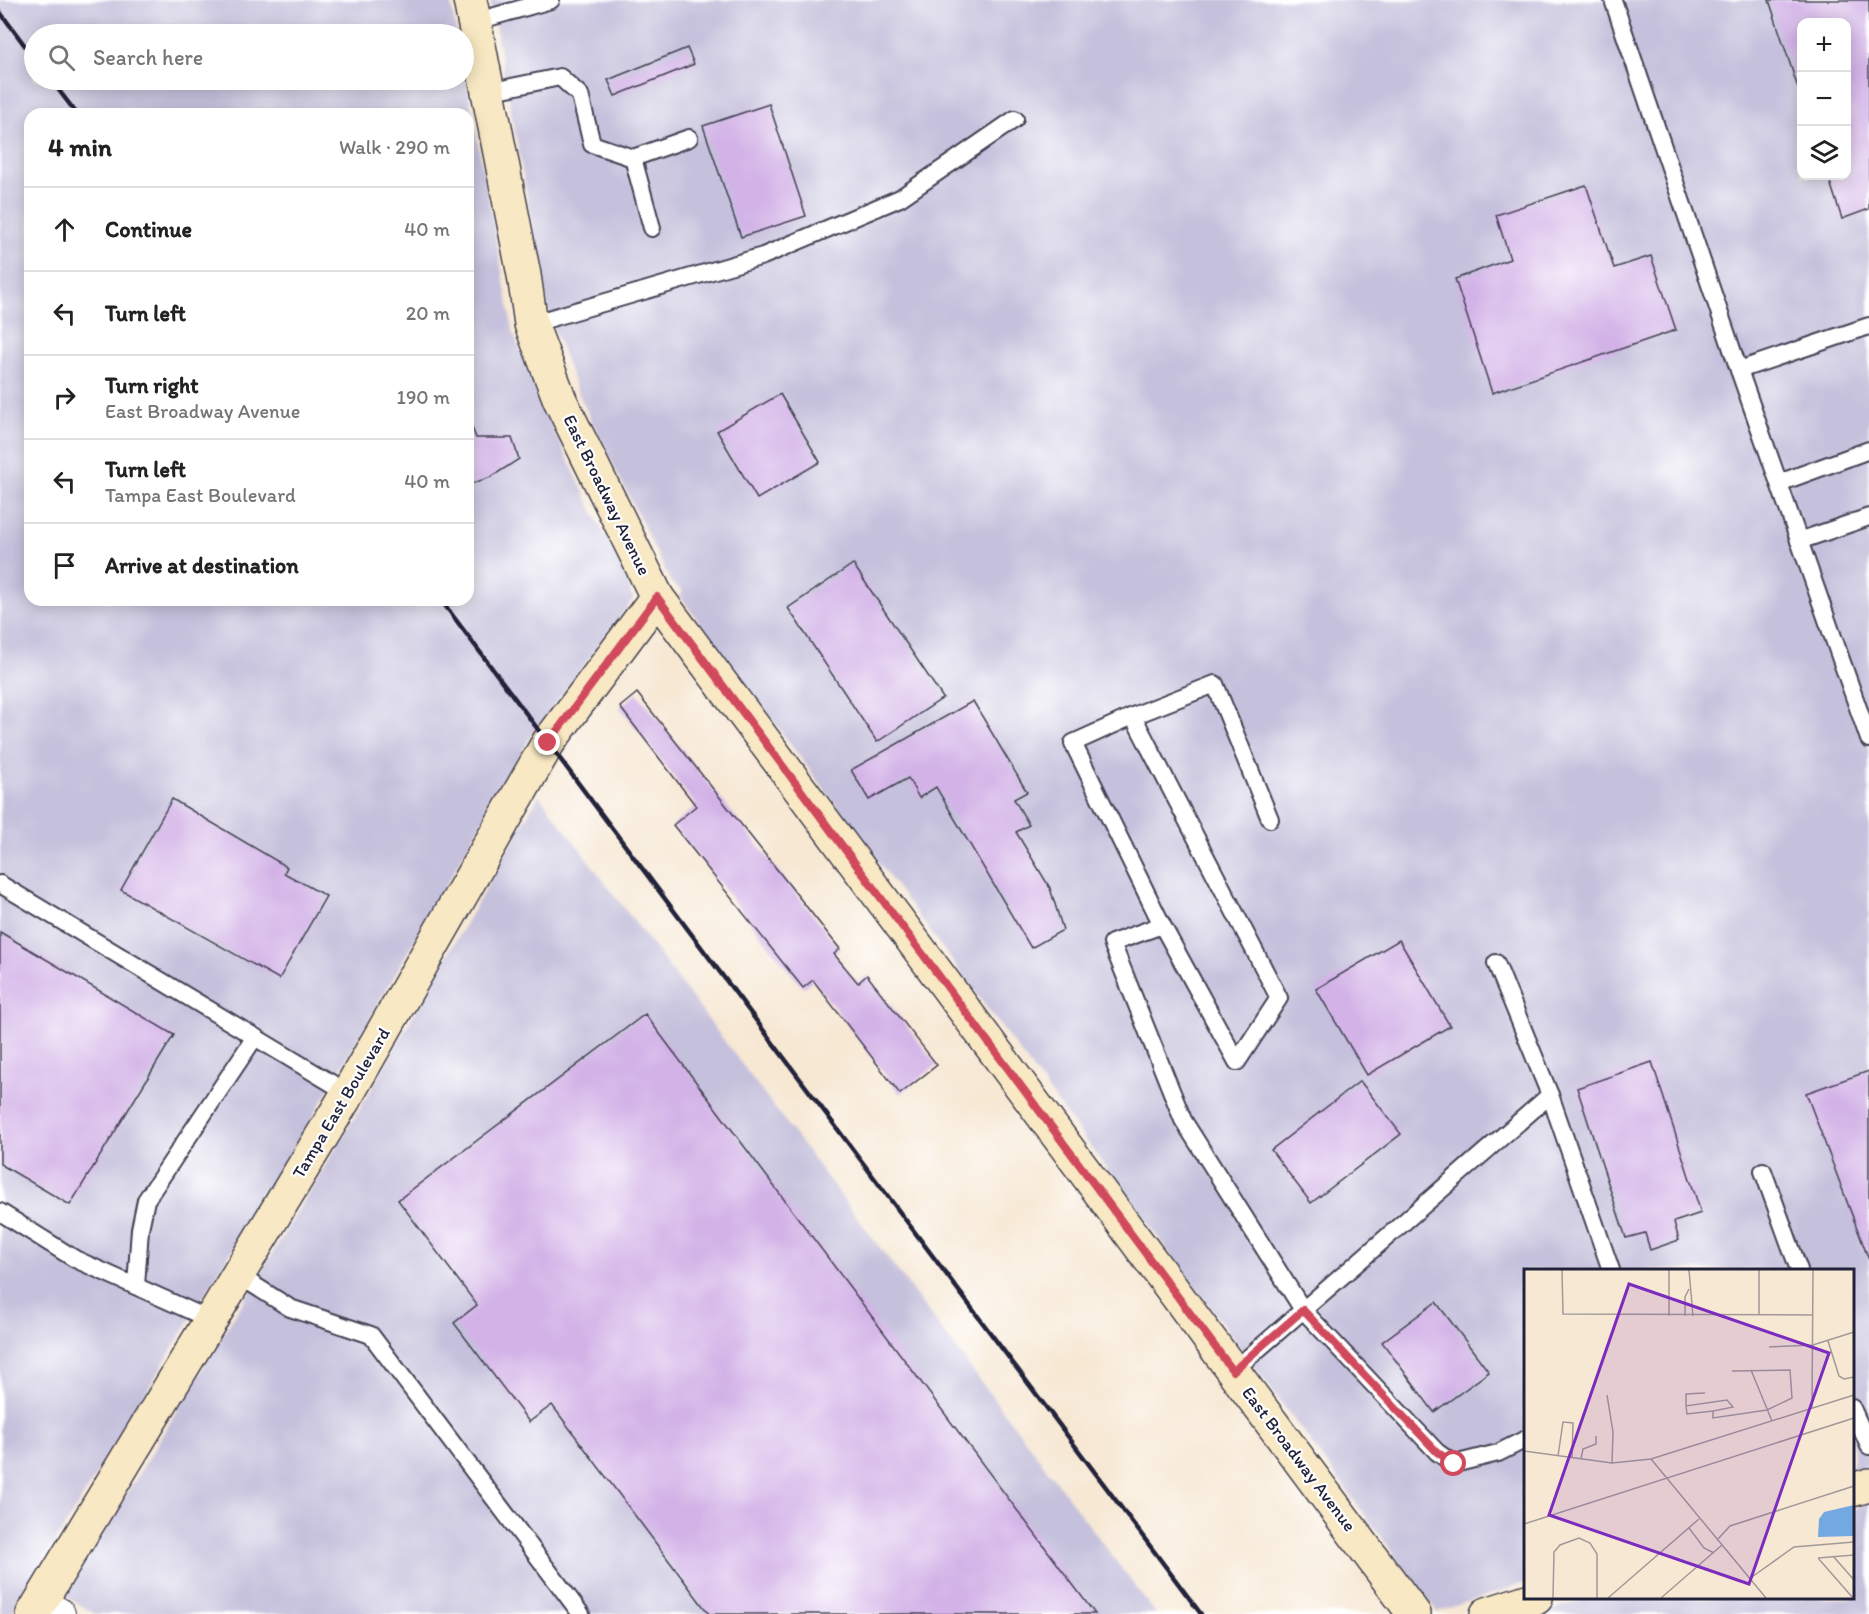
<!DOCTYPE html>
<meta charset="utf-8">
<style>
:root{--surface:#fff;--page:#f2f2f2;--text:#222;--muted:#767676;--line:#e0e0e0}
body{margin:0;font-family:Itim,sans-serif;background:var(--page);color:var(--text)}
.controls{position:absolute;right:18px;top:18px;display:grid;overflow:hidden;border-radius:12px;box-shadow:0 3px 15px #0003}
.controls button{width:54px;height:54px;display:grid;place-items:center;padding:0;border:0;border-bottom:2px solid var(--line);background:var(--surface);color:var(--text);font:30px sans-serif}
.stop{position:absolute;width:18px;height:18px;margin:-14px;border:4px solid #d1495b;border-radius:50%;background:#fff}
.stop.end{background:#d1495b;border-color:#fff;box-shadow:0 2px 6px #0008}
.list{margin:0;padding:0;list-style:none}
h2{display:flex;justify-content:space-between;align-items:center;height:78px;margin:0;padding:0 24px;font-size:26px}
h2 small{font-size:20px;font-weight:400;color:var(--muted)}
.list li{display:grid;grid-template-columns:39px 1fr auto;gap:18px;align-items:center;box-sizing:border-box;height:84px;padding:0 24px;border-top:2px solid var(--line)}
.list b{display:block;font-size:22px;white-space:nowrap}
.list p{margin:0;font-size:20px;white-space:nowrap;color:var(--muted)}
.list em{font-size:20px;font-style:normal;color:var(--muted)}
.icon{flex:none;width:33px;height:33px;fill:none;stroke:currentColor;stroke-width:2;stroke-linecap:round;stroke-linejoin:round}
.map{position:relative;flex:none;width:1869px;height:1614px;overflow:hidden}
.search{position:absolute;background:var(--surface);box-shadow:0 3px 15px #0003;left:24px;top:24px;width:450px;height:66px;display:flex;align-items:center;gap:15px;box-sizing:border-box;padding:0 21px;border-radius:33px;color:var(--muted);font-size:22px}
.panel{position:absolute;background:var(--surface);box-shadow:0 3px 15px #0003;left:24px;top:108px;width:450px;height:498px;border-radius:18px}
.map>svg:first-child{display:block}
.industrial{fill:#c5c0db;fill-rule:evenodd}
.building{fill:#d3b3e7}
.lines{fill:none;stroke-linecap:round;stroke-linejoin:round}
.lane-casing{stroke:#424052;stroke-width:20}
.street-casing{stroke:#424052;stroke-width:34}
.secondary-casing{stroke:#424052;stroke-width:36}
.lane{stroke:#fff;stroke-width:16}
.street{stroke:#fff;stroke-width:32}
.secondary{stroke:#f8e8c3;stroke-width:33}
.rail{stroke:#22223b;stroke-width:4.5}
.route{stroke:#d1495b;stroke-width:8}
.labels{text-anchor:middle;stroke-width:4.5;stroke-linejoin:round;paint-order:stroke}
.street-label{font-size:18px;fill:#22223b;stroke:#fff}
.inset-road{fill:none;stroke:#a29997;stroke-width:1.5}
.view{fill:#7b2cbf;fill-opacity:0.15;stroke:#7b2cbf;stroke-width:3}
.inset-edge{fill:none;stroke:#22223b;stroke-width:3}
</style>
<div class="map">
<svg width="1869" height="1614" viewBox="0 0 1869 1614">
<rect width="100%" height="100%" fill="#fff"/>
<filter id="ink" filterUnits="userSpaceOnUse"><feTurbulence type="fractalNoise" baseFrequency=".0167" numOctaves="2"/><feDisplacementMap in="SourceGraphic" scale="12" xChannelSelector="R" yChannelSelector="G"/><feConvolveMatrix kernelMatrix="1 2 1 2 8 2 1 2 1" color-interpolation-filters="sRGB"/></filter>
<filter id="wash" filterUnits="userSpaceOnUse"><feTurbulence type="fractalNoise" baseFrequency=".008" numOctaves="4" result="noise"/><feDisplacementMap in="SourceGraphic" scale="24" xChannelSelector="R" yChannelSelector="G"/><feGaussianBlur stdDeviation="1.35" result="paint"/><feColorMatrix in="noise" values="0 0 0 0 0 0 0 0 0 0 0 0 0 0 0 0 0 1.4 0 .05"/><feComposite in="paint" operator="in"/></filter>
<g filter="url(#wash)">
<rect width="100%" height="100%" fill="#f7e8d4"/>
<g class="industrial">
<path d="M0,0H450L457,34H34V80H464V68L513,331L543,408L632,591L630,593L634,598L531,736L332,1085L12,1614H0ZM30,114H468V600H30Z"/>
<path d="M490,0H1869V1466L1853,1472L1852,1270H1526L1525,1583L1437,1612L680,596L683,591L672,584L578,393L550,318ZM1802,22H1846V176H1802Z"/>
<path d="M539,795L1156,1614H95L65,1596L365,1100Z"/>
<path d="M1869,1503V1614H1541L1589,1598H1852L1853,1509Z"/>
</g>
<g id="blocks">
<g class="building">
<path d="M1769,0H1869V209L1842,219L1828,176H1846V22H1802L1801,97Z"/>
<path d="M687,48L694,64L615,96L608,80Z"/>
<path d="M769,104L806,216L741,237L703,126Z"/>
<path d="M1586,185L1614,268L1651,256L1676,330L1492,393L1455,279L1510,259L1496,215Z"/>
<path d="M780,394L820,462L757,499L717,431Z"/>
<path d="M468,417L476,438H512L519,459L491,477L468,485Z"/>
<path d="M853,564L943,698L877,742L788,608Z"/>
<path d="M637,693L840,949L834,954L858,983L867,975L937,1065L900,1094L813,980L803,988L673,825L696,806L620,707Z"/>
<path d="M973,701L1027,792L1014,799L1029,825L1016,832L1050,888L1063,930L1031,948L936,787L919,798L908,778L869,800L851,770Z"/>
<path d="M172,799L287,867L284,873L326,896L279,979L121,890Z"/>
<path d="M0,932L174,1035L70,1205L0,1164Z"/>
<path d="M1399,940L1450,1026L1367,1075L1316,989Z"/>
<path d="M645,1014L1095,1614H709L552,1405L529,1422L454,1323L477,1305L398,1200Z"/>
<path d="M1652,1062L1701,1213L1674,1222L1679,1240L1650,1250L1645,1233L1626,1238L1577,1088Z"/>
<path d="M1869,1071V1260L1806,1093Z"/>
<path d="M1360,1081L1401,1134L1311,1203L1271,1150Z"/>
<path d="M1436,1302L1489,1372L1434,1412L1382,1342Z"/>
</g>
</g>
</g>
<g filter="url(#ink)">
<use href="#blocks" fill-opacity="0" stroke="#424052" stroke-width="1.5"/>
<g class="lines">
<defs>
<g id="lane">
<path d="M1613,0L1739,370L1869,739"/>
<path d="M474,22L551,0"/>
<path d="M488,92L560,77L580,95L592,144L633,158L689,138"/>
<path d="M633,158L652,228"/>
<path d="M531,324L763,256L900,198L1015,119"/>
<path d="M1739,370L1869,326"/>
<path d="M1779,483L1869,450"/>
<path d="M1799,541L1869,517"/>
<path d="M1133,716L1073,743L1162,925"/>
<path d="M1270,819L1215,684L1133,716L1279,998L1237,1062L1162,925L1112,943L1183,1120L1303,1310L1437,1452L1454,1464L1498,1453L1526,1439"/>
<path d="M0,884L348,1093"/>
<path d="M1496,963L1550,1095L1611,1270"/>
<path d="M1763,1171L1799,1270"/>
<path d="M0,1212L75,1259L211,1320"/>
<path d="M238,1275L290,1308L371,1335L581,1614"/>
<path d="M136,1286L140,1229L146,1200L255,1037"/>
<path d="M1233,1371L1550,1095"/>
<path d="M1852,1408L1869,1446"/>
</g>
<path id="street" d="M40,1603L59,1614"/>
<g id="secondary">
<path d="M470,0L524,275L531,324L560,400L657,597L1414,1614"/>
<path d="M1852,1490L1869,1485"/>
<path d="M33,1614L348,1093L548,743L657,597"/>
<path d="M1487,1614L1536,1598"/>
</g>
</defs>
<use href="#lane" class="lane-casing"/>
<use href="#street" class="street-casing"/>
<use href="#secondary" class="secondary-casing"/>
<use href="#lane" class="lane"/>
<use href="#street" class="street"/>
<use href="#secondary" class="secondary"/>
<g class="rail">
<path d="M0,12L34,58"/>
<path d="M51,80L77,114"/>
<path d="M441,600L1201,1614"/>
</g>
</g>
</g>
<g class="lines" filter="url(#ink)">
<path class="route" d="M548,743L657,597L1233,1371L1303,1310L1437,1452L1454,1464"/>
</g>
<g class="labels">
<g class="street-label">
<text transform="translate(607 495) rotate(64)" y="6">East Broadway Avenue</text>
<text transform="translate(341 1103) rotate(-59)" y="6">Tampa East Boulevard</text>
<text transform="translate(1299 1459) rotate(53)" y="6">East Broadway Avenue</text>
</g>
</g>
<g transform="translate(1524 1269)">
<rect width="330" height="330" fill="#f7e8d4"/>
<path d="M330,236V267L294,268L295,250L300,243Z" fill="#72a9e1"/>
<path class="inset-road" d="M38,1L39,45L289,46M145,1V47M165,1L169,47M235,1V46M161,47V28L165,20M304,72L315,107L320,110L330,108M245,78L289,76L330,63M227,101L248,152M181,124L162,125V137L203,131L209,138L189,142V149L243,141L268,129L266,101L208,102M83,126L89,163L88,194M162,137L163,145L189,142M288,139L289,1M0,182L88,194L127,190L330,126M34,187L39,153L49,154L48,189M57,190L59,180L72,175V167M127,190L242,329M0,255L330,149M165,259L180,279L190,284M193,271L206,257L330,217M309,287L330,311M294,289L329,329M294,289L330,286M225,310L270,278L330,273M29,329L30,283L36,276L55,269L66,274L73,285V329M84,329L175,250M137,329L198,276"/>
<path class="view" d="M105,15L305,84L225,315L25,246Z"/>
<rect width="330" height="330" class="inset-edge"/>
</g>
</svg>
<div class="controls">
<button>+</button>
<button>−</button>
<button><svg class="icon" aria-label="layers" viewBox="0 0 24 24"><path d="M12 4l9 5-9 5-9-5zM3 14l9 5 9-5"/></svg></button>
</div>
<div class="stop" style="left:1454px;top:1464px"></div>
<div class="stop end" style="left:548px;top:743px"></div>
<div class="search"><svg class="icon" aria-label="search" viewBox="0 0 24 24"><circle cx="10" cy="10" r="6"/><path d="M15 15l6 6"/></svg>Search here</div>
<section class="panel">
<h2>4 min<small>Walk · 290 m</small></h2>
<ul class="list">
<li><svg class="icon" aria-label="ahead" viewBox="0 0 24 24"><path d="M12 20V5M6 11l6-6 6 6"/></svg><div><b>Continue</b></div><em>40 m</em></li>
<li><svg class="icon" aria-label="left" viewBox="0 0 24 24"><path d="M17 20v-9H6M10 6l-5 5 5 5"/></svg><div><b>Turn left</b></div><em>20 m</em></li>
<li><svg class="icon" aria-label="right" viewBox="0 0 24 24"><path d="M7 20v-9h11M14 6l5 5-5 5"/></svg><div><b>Turn right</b><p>East Broadway Avenue</p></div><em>190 m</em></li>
<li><svg class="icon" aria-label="left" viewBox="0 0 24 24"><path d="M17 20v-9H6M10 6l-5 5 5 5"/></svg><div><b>Turn left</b><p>Tampa East Boulevard</p></div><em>40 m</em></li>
<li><svg class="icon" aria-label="arrive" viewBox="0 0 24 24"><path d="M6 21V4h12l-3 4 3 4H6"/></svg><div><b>Arrive at destination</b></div></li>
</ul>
</section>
</div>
